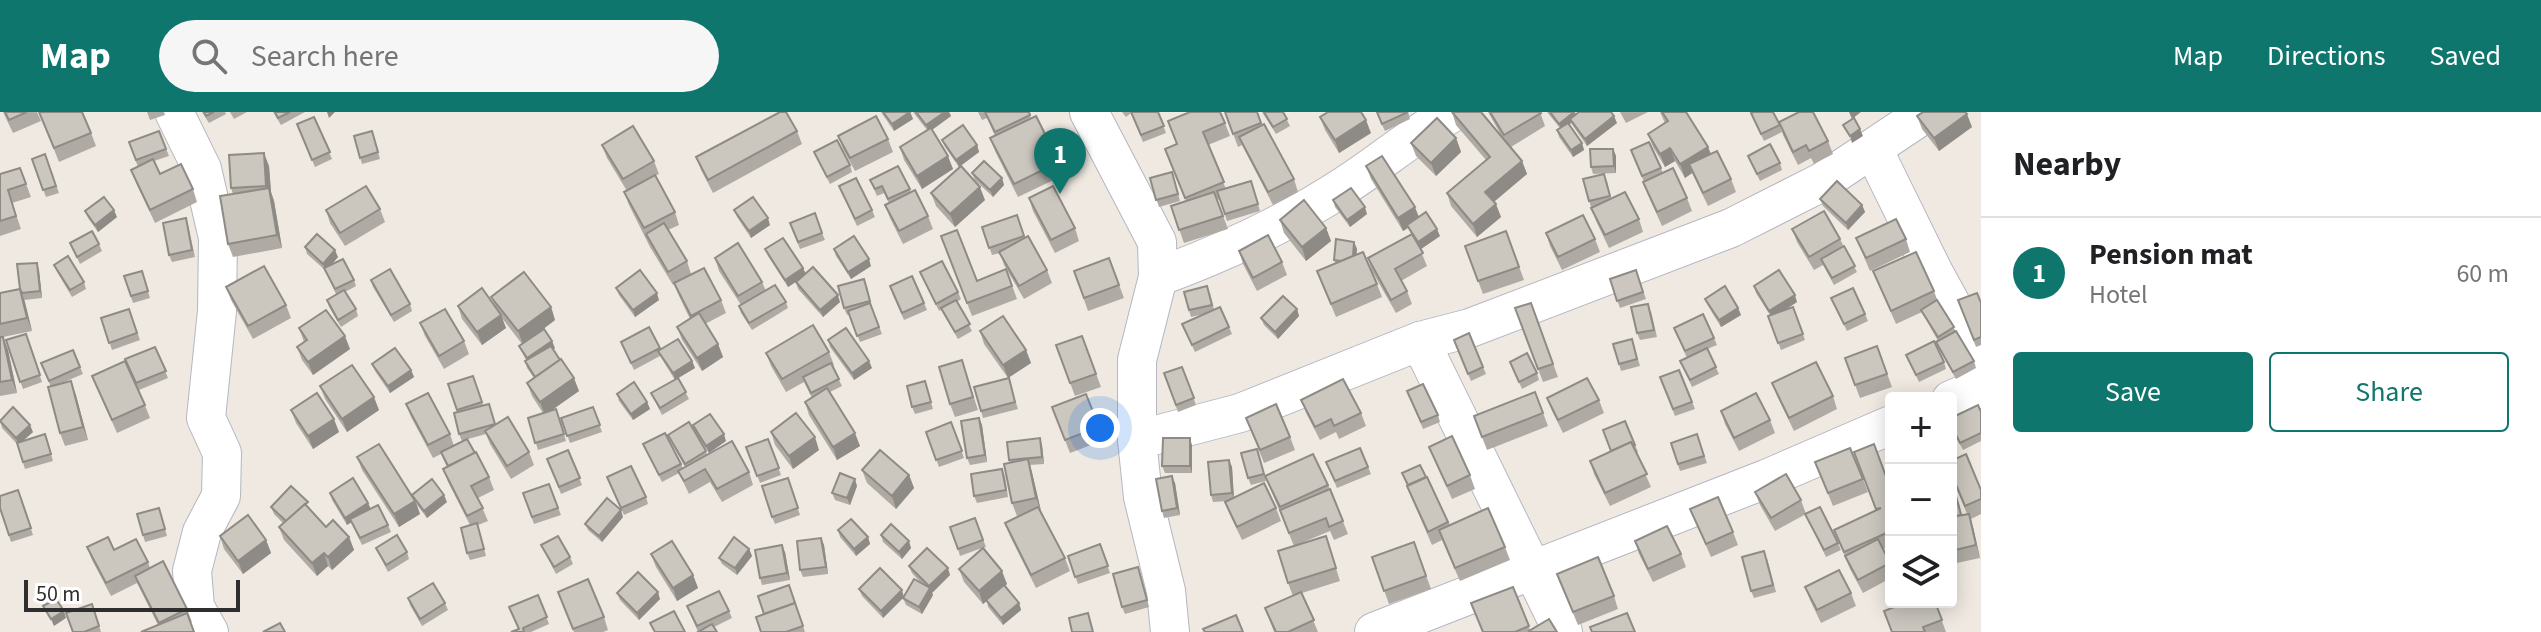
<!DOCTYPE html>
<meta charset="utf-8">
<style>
:root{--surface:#fff;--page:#f6f6f6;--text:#202124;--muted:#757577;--line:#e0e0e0;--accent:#0f766e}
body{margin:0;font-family:"Source Sans 3",sans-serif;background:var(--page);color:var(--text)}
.controls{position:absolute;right:24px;bottom:24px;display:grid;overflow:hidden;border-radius:8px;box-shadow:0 4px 20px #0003}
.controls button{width:72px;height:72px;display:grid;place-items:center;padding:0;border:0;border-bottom:2px solid var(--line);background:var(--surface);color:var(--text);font:40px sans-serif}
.scale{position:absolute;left:24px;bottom:20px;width:216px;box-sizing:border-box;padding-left:8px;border:4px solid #2e2e2e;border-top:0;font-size:22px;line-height:28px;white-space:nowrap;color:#2e2e2e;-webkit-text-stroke:6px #fff;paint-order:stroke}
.you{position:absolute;left:1100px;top:316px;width:28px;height:28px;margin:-20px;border:6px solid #fff;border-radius:50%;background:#1a73e8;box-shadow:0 0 0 12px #1a73e833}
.badge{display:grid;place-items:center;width:52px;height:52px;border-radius:50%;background:var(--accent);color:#fff;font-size:26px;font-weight:700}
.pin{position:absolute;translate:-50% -66px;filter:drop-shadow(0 2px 4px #0008)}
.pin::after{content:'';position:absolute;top:42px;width:28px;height:24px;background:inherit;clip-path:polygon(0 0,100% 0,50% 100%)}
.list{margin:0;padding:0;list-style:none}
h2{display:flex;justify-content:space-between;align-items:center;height:104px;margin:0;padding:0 32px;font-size:34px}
h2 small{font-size:26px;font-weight:400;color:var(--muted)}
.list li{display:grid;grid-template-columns:52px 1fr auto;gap:24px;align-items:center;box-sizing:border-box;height:112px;padding:0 32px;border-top:2px solid var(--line)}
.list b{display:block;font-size:30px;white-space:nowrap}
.list p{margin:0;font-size:26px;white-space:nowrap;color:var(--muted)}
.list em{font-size:26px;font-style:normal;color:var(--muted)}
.actions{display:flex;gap:16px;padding:24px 32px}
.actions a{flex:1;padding:18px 0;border:2px solid var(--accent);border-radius:8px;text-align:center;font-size:28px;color:var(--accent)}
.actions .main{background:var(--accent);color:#fff}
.icon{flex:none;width:44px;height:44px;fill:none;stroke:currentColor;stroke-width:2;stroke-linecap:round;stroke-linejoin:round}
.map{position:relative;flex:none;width:1981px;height:520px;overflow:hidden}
header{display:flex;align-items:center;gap:48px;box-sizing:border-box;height:112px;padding:0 40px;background:var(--accent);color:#fff}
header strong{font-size:38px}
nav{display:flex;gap:44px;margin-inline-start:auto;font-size:28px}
.search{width:560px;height:72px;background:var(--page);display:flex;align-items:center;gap:20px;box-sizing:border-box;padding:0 28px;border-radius:44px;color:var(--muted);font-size:30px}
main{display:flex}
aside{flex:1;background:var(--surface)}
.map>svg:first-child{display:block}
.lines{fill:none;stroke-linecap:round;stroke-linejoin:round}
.minor-casing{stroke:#b4b7c1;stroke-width:40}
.minor{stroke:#fff;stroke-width:38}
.wall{fill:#afaba4}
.shaded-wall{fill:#8e8b86}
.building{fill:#cbc7bf;stroke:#8e8b86;stroke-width:2}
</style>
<header>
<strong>Map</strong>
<div class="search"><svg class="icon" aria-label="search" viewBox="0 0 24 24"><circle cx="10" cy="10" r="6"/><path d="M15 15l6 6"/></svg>Search here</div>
<nav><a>Map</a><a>Directions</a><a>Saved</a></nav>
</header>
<main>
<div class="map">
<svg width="1981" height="520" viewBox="0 0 1981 520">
<rect width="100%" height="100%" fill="#efe9e1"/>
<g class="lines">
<defs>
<g id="minor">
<path d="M174,0L202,57L218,126L217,199L206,306L222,341L221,384L202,420L192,459L195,495L209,520"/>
<path d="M1089,0L1157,130L1158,165L1137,248V328L1143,385L1166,479L1170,520"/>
<path d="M1873,37L1933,159L1981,247"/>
<path d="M1158,165C1223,141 1288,111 1346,73C1383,49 1415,21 1454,0"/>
<path d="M1420,229L1563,520"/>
<path d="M1951,288L1981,275"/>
<path d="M1137,328L1240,301L1420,229L1470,216L1731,116L1822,70L1927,0"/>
<path d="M1374,520L1766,367L1891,313"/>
</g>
</defs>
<use href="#minor" class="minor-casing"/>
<use href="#minor" class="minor"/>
</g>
<g class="wall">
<path d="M3,0H37L41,9L13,21Z"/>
<path d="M39,0L91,21L96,34L59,50Z"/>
<path d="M147,0H164L165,3L150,8Z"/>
<path d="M202,0H225L226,2L209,11Z"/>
<path d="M230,0H247L234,7Z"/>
<path d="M273,0H305L281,13Z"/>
<path d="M881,0H910L913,7L894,19Z"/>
<path d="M913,0H949L951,4L932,18L953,57L922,77L904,48L900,35L927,18Z"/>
<path d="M978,0H1029L1031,6L1059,50L1064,63L1018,85L995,39L990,26L995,24L987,6L982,8Z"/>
<path d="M1122,0H1158L1166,21L1143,30L1131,1L1126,5Z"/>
<path d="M1225,0H1257L1262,13L1294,67L1298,80L1273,93L1242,33L1238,35Z"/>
<path d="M1262,0H1283L1290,14L1276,22Z"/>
<path d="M1376,0H1408L1410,7L1385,19Z"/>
<path d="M1452,0L1501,23L1488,0H1540L1545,14L1511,35L1522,49L1527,62L1494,90L1501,105L1477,125L1451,94L1447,81L1486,48L1456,13Z"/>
<path d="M1547,0H1575L1576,2L1617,11L1587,34L1571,11L1569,13L1582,31L1584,38L1573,45L1559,25L1557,18L1560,16Z"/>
<path d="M1620,0H1648L1626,11Z"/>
<path d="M1660,0H1686L1708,35L1711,42L1731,67L1736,80L1708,94L1692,61L1685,66L1675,49L1665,55L1653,35L1648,22L1665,11Z"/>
<path d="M1751,1L1780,13L1782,20L1764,29Z"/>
<path d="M1917,4L1972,15L1939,39L1922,17Z"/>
<path d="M314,5L332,47L315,55L297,12Z"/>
<path d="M1320,5L1371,21L1339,41L1325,18Z"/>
<path d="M1168,9L1225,11L1230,24L1208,33L1226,77L1251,69L1260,99L1227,109L1220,87L1217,88L1228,117L1184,131L1171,94L1186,89L1165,37L1177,32Z"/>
<path d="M1779,10L1828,29L1833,42L1814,52L1811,46L1798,53L1783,23Z"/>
<path d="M159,19L169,44L154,49L160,62L193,77L197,90L155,111L136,71L131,58L138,55L129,30Z"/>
<path d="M372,19L380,47L362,52L354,24Z"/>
<path d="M797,19L802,32L713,81L701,58L696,45Z"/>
<path d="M838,24L888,27L893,40L855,59L843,37Z"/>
<path d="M1456,26L1461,40L1436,64L1416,44L1411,31Z"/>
<path d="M942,28L977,33L979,40L959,55L945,35Z"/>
<path d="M1649,30L1663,61L1687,86L1692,99L1662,114L1648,83L1643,70H1644L1631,38Z"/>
<path d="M602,33L654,49L659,62L655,64L675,100L679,113L668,118L687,149L691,162L721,188L726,201L705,212L718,232L723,245L702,259L682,228L677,215L690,207L679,184L674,172L673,173L650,135L629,93L624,80L627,79L607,46Z"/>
<path d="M1613,37L1616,44V61L1593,62L1591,55Z"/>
<path d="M814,40L850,53L852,60L830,72Z"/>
<path d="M45,42L59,81L46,85L32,47Z"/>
<path d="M1748,44L1780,51L1782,58L1760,69Z"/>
<path d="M269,54L271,80L274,89L282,136L233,145L228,132L233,82L231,76Z"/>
<path d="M898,54L911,80L928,104L933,117L903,132L890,106L885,93L889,91L884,81L877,84L870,68Z"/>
<path d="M1366,54L1440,124L1421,137L1417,130L1427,154L1401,169L1407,179L1412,192L1396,201L1372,159L1368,146L1411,122L1408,116L1403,119L1371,67Z"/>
<path d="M20,56L31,85L12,91L21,117L0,124V62Z"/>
<path d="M1172,60L1180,89L1159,95L1150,66Z"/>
<path d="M972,61L1002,66L1004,73L993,85L975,68Z"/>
<path d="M1607,69L1611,87L1639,107L1643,120L1609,136L1596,109L1589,89Z"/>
<path d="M839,74L872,98L875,105L857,114Z"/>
<path d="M931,81L985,88L955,115L936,94Z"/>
<path d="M1029,86L1075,116L1079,129L1055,141L1033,99Z"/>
<path d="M1820,87L1862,93L1865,100L1848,118L1823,94Z"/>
<path d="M1333,88L1367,102L1350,115L1335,95Z"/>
<path d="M380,97L385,110L345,134L330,111L326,98Z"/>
<path d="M734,98L770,113L751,126L737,105Z"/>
<path d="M85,99L117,105L98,120L88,106Z"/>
<path d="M1017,103L1025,126L1047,158L1052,171L1024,187L1004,153L1000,141L992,143L982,115Z"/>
<path d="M1280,108L1326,116L1331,129L1306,149L1284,121Z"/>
<path d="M790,111L822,121L825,128L800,137Z"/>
<path d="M188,113L195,145L172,150L169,143Z"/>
<path d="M1792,117L1840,127L1857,160L1834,173L1823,153L1814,158L1797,130Z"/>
<path d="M1506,119L1524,168L1483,182L1465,134Z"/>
<path d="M1546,121L1595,127L1600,140L1562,158L1550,134Z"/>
<path d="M941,124L977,169L1006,157L1017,187L972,204Z"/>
<path d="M1856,126L1906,127L1910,140L1870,159Z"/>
<path d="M1354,130L1357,137L1356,143L1377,172L1382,185L1336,205L1317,159L1335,151L1334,148Z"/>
<path d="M70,131L99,132L102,139L80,152Z"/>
<path d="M305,135L338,145L332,152L354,168L356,174L345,180L356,197L358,204L341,215L329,195L327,188L336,182L325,158L307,142Z"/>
<path d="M765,137L803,156L806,162L840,190L823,205L798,177L796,170L799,168L788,175L768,144Z"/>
<path d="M834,137L871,154L851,167L836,144Z"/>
<path d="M1239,139L1282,150L1287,163L1257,179L1243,152Z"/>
<path d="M715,146L762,170L766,179L786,190L788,196L752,218L741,201L739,194L741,193L719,159Z"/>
<path d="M1109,146L1124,186L1088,199L1074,159Z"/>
<path d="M54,153L84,170L86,177L72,185L57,160Z"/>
<path d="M39,158L42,186L24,188L32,219L3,225L8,238L17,281L0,284V181L20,177Z"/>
<path d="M1636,158L1646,187L1620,196L1610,167Z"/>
<path d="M142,159L150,186L133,191L124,164Z"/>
<path d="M1873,159L1934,179L1938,190L1974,249L1976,256L1956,267L1939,237L1936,230L1938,229L1922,200L1896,212Z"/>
<path d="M920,160L958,180L961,187L957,190L972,219L958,227L941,198L939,199Z"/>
<path d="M371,168L410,192L412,199L394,210L373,175Z"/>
<path d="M867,174L872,196L882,222L860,230L849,202L847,203L844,196Z"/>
<path d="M1754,174L1797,190L1783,199L1793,195L1805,228L1781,238L1768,204L1770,203L1756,181Z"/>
<path d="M226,175L286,193L291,206L253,227L231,188Z"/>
<path d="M616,176L659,188L635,205L619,183Z"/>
<path d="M892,181L924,191L927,198L904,208Z"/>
<path d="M1210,181L1214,197L1229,215L1232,222L1195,240L1182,212L1204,202L1191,205L1189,198Z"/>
<path d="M491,185L551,195L555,208L533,225L555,236L553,237L579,279L550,299L556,297L566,329L538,338L528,306L543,301L532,284L527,271L534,266L527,256L525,249L526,248L519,234L522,232L502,206L506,216L482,233L462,207L458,194H495Z"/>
<path d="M1831,186L1865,202L1868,209L1847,219Z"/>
<path d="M1705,187L1738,196L1741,203L1721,215L1708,194Z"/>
<path d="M1958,188L1981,191V233L1976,235Z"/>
<path d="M1531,191L1558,265L1543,270L1515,196Z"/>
<path d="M129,197L140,228L112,238L101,206Z"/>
<path d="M1297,197L1299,204L1278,227L1264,213L1261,206Z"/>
<path d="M1651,199L1657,225L1640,228L1637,221Z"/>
<path d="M420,211L464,229L469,242L444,257L425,224Z"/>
<path d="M649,215L661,238L692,249L695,256L678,266L689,287L662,303L651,281L675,268L660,244L634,258L621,230Z"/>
<path d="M299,216L350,237L313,263L302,248L297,235L304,230Z"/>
<path d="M1674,216L1714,226L1717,233L1707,237L1719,262L1692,275L1680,249L1687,246Z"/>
<path d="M980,219L1026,238L1031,251L1008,266L1018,297L983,306L981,299L1008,266L984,232Z"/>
<path d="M1469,221L1486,262L1471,269L1454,228Z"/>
<path d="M26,222L42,270L23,277L6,228Z"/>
<path d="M1082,224L1101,275L1075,284L1056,233Z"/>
<path d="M828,228L872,256L854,268L830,235Z"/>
<path d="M1634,234L1640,254L1621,259L1619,252Z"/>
<path d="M1877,234L1892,275L1860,286L1845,246Z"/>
<path d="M155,235L168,266L139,278L150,306L117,321L92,264L138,277L125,247Z"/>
<path d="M73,238L83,262L57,273L71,269L88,328L65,334L60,321L51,275L41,251Z"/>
<path d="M829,240L834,253L832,254L842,274L830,280L860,334L837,348L809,303L805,290L812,286L804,270L786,280L771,254L766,241Z"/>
<path d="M1906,243L1944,250L1946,257L1919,270Z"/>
<path d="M962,248L978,298L955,305L950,292Z"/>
<path d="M1510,250L1537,261L1539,268L1522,277Z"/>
<path d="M372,252L411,258L414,265L390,281L375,259Z"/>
<path d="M1182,255L1196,293L1178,300L1164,261Z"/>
<path d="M1679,258L1695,297L1675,304L1660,265Z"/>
<path d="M473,264L483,293L496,313L529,340L534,353L511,367L490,332L486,322L468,327L489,365L494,378L478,386L488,409L478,413L486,444L470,448L467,441L470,413L448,370L443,357L447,355L441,342L433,346L411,305L406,292L450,322L454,334L462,329L459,322L458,300L448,272Z"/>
<path d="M925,269L933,297L915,302L912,295Z"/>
<path d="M1772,271L1833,284L1837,297L1794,319L1777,284Z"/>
<path d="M320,274L379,298L347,320L325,287Z"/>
<path d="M1535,280L1548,314L1487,338L1474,304Z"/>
<path d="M617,282L647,290L650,297L633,308L619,289Z"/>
<path d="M1086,282L1104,328L1070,341L1052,295Z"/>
<path d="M1410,286L1438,303L1440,310L1423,317Z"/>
<path d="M1547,286L1599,288L1604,301L1563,321L1552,299Z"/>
<path d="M1301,288L1361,301L1366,314L1339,327L1336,320L1320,328L1306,301Z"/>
<path d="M593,295L602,320L570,331L561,306Z"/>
<path d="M291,298L339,320L313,337L296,311Z"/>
<path d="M1721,299L1770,308L1775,321L1739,339L1725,312Z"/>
<path d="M1981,300V329L1963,338L1951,315V306Z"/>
<path d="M979,306L982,313L987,350L970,353L967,346Z"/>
<path d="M1246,306L1290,325L1295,338L1264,351Z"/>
<path d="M0,308L33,320L23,329L45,322L53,349L25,357L17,332L2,316Z"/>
<path d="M1625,309L1638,340L1636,341L1651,375L1610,394L1594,362L1590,349L1611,339Z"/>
<path d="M951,310L964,346L939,355L926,320Z"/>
<path d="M693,313L726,329L709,341L695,320Z"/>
<path d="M771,320L819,338L793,357L775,333Z"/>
<path d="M1697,322L1707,351L1680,359L1671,331Z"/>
<path d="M668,323L706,339L707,343L749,360L753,373L722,390L710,370L689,382L679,361L662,370L643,332L681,352L683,356L685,355L671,330Z"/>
<path d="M768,327L781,363L760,371L746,335Z"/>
<path d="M1042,333L1044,352L1030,353L1041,399L1065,446L1070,459L1036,476L1010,424L1005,411L1021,403L1017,404L1012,391L1009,348Z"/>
<path d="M1192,333V361H1165L1162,354Z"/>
<path d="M1429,335L1470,363L1475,377L1452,387Z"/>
<path d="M1360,336L1371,362L1337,376L1326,350Z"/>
<path d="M1257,337L1266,369L1251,373L1248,366Z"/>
<path d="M568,338L582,373L561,382L547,347Z"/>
<path d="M1854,340L1891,378V434L1883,437L1891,452V466L1863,481L1850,457L1834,418L1876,399Z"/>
<path d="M1313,342L1330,377L1348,422L1334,428L1330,419L1294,434L1265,364Z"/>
<path d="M357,345L412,384L447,390L427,406L417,393L420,402L399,415L362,358Z"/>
<path d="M1229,348L1232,355L1234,385L1276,396L1281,409L1242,428L1230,403L1225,390L1228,389L1213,390L1211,383Z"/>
<path d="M1951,349L1981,378V402L1971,407L1980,446L1952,452L1951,448V385L1959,391L1962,403L1967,402L1951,363Z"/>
<path d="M1815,350L1863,367L1868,380L1833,394Z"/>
<path d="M1002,357L1005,364L1008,385L977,391L974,384Z"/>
<path d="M862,358L909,363L914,376L896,397L867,371Z"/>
<path d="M1402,361L1427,365L1450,413L1505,435L1510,448L1460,469L1442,428L1432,433L1412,387Z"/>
<path d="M607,365L646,385L648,392L624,403Z"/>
<path d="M788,366L800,403L775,412L772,405Z"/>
<path d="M1175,371L1180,403L1164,406L1162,399Z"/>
<path d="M549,372L561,403L534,412L523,381Z"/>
<path d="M857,374L850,393L835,388L832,381Z"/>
<path d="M18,378L33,423L11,430L0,396Z"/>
<path d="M1755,380L1801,388L1806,402L1775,419L1760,393Z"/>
<path d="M330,381L368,391L371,397L388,413L391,420L362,433L351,410L347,413L332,388Z"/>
<path d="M271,395L310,397L326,415L349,425L354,438L332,458L328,454L317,464L284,428L279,415L283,411L274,402Z"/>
<path d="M159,396L167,424L145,430L143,423Z"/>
<path d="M1690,397L1733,420L1738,433L1711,445Z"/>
<path d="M1805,402L1838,431L1841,438L1826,445Z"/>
<path d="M623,405L602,430L588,418L585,412Z"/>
<path d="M975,406L986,435L983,436L1007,472L1005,474L1019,491L1021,498L1003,513L988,495L987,489L983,492L964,470L959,457L982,436L960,444L958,437Z"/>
<path d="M838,418L868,425L870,432L856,444L840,425Z"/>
<path d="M881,423L911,436L902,447L883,430Z"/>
<path d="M220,424L266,428L271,441L243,462L224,437Z"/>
<path d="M821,426L824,433L828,462L803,465L800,458Z"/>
<path d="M1635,429L1681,442L1686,455L1653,470L1639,442Z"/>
<path d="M1414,430L1431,477L1389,492L1372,445Z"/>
<path d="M1100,432L1110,461L1078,472L1068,444Z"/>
<path d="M541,433L570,445L573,452L556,462Z"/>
<path d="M87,435L114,438L148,450L150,456L187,497L192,510L158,513L137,471L111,484L92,448Z"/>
<path d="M376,436L407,440L409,447L388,460Z"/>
<path d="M749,437L752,444L737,463L722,452L719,446Z"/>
<path d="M1330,437L1340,469L1302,481L1318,520H1274L1265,496L1293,484L1288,471Z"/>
<path d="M785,440L790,468L762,473L760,466Z"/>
<path d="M651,442L693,463L698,476L677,489L656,455Z"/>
<path d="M1767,446L1776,480L1754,486L1751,479Z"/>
<path d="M909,454L950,463L932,481L933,483L922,502L906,493L903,486L883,506L862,484L859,477L904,484L920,470L912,461Z"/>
<path d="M1140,462L1149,495L1125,502L1122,495Z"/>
<path d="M789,473L805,520H761L764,502Z"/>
<path d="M1513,475L1530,518L1557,520H1482Z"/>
<path d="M1562,475L1614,484L1618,497L1578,513Z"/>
<path d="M1805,475L1851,481L1856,494L1821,511L1810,488Z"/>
<path d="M558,480L604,505L608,518L603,520H574Z"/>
<path d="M617,481L660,487L639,508L620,488Z"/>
<path d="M538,483L549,512L531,520H511L519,517Z"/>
<path d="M408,486L445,491L448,498L422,514L410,493Z"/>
<path d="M1935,490L1946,520H1892Z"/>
<path d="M92,492L101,520H72Z"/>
<path d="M687,494L729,499L732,506L714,515L698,520Z"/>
</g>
<g class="shaded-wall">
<path d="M327,0H335L329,6Z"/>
<path d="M910,0L913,7L894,19L892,12Z"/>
<path d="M945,0H949L951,4L929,20L926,13Z"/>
<path d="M1574,0L1577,6L1570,7L1571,11L1562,19L1559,12Z"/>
<path d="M1849,0H1861L1852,7Z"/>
<path d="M1967,2L1972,15L1939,39L1934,26Z"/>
<path d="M1614,4L1617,11L1587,34L1585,27Z"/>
<path d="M1366,8L1371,21L1339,41L1335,28Z"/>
<path d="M1860,17L1863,24L1852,31L1850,24Z"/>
<path d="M1456,26L1461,40L1436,64L1431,51Z"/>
<path d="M1582,31L1584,38L1573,45L1571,38Z"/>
<path d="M977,33L979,40L959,55L956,48Z"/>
<path d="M1708,35L1713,48L1689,52L1692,61L1685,66L1680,52Z"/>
<path d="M1670,36L1675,49L1665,55L1660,42Z"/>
<path d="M1613,37L1616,44V61L1614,54Z"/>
<path d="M264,41L269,54L271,80L274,89L282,136L277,123L271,87L266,74Z"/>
<path d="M948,44L953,57L922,77L917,64Z"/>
<path d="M1522,49L1527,62L1490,93L1485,80Z"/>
<path d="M1002,66L1004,73L993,85L990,78Z"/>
<path d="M980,75L985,88L955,115L950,102Z"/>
<path d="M1496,92L1501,105L1477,125L1473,112Z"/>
<path d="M1862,93L1865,100L1848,118L1846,111Z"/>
<path d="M1365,95L1367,102L1350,115L1347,108Z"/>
<path d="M1415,95L1420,108L1403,119L1398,106Z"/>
<path d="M114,98L117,105L98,120L95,113Z"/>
<path d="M768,106L770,113L751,126L749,119Z"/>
<path d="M1326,116L1331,129L1306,149L1302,135Z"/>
<path d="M1437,117L1440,124L1421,137L1418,130Z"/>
<path d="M1354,130L1357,137L1355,157L1353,150Z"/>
<path d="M335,138L338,145L326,159L323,152Z"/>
<path d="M869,147L871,154L851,167L848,160Z"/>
<path d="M37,151L39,158L42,186L40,179Z"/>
<path d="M803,156L806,163L788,175L785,168Z"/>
<path d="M20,177L25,190L32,219L27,206Z"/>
<path d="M657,181L659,188L635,205L633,198Z"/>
<path d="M838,183L840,190L823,205L820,198Z"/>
<path d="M1795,183L1797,190L1772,206L1769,199Z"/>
<path d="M551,195L555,208L523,232L518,219Z"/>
<path d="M1738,196L1741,203L1721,215L1719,208Z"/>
<path d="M1297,197L1299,204L1278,227L1275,220Z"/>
<path d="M501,203L506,216L482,233L477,220Z"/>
<path d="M345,224L350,237L313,263L308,250Z"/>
<path d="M3,225L8,238L17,281L12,268Z"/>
<path d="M552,229L555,236L529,253L527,246Z"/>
<path d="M718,232L723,245L702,259L697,246Z"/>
<path d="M1026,238L1031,251L1008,266L1003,253Z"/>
<path d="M692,249L695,256L675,268L673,261Z"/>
<path d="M869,249L872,256L854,268L852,261Z"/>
<path d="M411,258L414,265L390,281L388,274Z"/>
<path d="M574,266L579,279L545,303L540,290Z"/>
<path d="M71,269L76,283L88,328L83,315Z"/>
<path d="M374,285L379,298L347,320L342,307Z"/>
<path d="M647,290L650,297L633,308L631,302Z"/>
<path d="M979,306L982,313L987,350L985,343Z"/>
<path d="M334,307L339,320L313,337L308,324Z"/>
<path d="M30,313L33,320L18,333L16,326Z"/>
<path d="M855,321L860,334L837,348L833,335Z"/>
<path d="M724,322L726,329L709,341L706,334Z"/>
<path d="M815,325L819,338L793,357L789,344Z"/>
<path d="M1040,326L1042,333L1044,352L1042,345Z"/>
<path d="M1190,326L1192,333V361L1190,354Z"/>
<path d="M1028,347L1032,360L1041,399L1036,386Z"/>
<path d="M1229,348L1232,355L1234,388L1232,381Z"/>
<path d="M909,363L914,376L896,397L892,384Z"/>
<path d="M1172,364L1175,371L1180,403L1177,396Z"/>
<path d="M855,367L857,374L850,393L847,386Z"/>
<path d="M444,383L447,390L427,406L424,399Z"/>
<path d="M415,389L420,402L399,415L394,402Z"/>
<path d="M368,391L371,398L347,413L345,406Z"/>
<path d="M621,398L623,405L602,430L599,424Z"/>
<path d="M1969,402L1973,415L1980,446L1976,433Z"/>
<path d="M349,425L354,438L332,458L328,445Z"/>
<path d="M868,425L870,432L856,444L854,437Z"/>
<path d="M821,426L824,433L828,462L826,455Z"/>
<path d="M266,428L271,441L243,462L238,449Z"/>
<path d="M909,429L911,436L902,447L899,440Z"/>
<path d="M782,433L785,440L790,468L787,461Z"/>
<path d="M749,437L752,444L737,463L735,456Z"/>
<path d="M324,441L328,454L317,464L312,451Z"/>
<path d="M948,456L950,463L932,481L933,483L922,502L919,495L929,474Z"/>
<path d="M1002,459L1007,472L983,492L979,479Z"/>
<path d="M693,463L698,476L677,489L673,476Z"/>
<path d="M902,478L904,485L883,506L881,499Z"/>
<path d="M658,480L660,487L639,508L637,501Z"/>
<path d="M1019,491L1021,498L1003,513L1001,506Z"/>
<path d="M64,499L66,506L54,514L51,507Z"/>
</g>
<g class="building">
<path d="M5,0H27L9,8Z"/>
<path d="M39,0H82L91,21L54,36Z"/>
<path d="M204,0H214L206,4Z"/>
<path d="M275,0H290L278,6Z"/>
<path d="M780,0H786L797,19L708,68L696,45Z"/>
<path d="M883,0H910L892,12Z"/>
<path d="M916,0H945L926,13Z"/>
<path d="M985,0H1029L1030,3L995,20Z"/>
<path d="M1131,0H1158L1164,14L1141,23Z"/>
<path d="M1190,0H1220L1225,11L1203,20L1224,70L1185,86L1165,37L1177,32L1168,9Z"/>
<path d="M1225,0H1257L1261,11L1233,22Z"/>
<path d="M1264,0H1283L1287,7L1273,15Z"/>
<path d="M1328,0H1361L1366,8L1335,28L1320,5Z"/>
<path d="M1377,0H1408L1382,12Z"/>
<path d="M1452,0H1481L1522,49L1485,80L1496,92L1473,112L1447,81L1490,45Z"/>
<path d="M1490,0H1540L1541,1L1504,23Z"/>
<path d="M1550,0H1574L1559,12Z"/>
<path d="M1579,0H1611L1614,4L1585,27L1570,7Z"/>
<path d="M1662,0H1686L1708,35L1680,52L1670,36L1660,42L1648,22L1668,9Z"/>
<path d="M1754,0H1773L1780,13L1761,22L1751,1Z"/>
<path d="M1799,0H1813L1828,29L1809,39L1806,33L1793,40L1779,10Z"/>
<path d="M1923,0H1965L1967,2L1934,26L1917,4Z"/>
<path d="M876,4L888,27L850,46L838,24Z"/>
<path d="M1036,4L1059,50L1014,72L990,26Z"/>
<path d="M314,5L330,40L312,48L297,12Z"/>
<path d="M1437,6L1456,26L1431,51L1411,31Z"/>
<path d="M1854,6L1860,17L1850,24L1843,13Z"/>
<path d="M1568,11L1582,31L1571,38L1557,18Z"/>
<path d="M1264,12L1294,67L1268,80L1239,25Z"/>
<path d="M963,13L977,33L956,48L942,28Z"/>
<path d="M633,14L654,49L623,67L602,33Z"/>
<path d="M931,16L948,44L917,64L900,35Z"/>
<path d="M159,19L166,37L136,48L129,30Z"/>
<path d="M372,19L378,40L360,46L354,24Z"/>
<path d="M837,28L850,53L827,65L814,40Z"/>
<path d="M1649,30L1661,56L1642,64L1631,38Z"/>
<path d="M1770,32L1780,51L1757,62L1748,44Z"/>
<path d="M1590,37H1613L1614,54L1591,55Z"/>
<path d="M1717,39L1731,67L1703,81L1689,52Z"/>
<path d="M264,41L266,74L231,76L229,43Z"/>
<path d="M45,42L56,74L43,78L32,47Z"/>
<path d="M1382,44L1415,95L1398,106L1366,54Z"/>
<path d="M153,47L160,62L181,52L193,77L150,98L131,58Z"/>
<path d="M984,49L1002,66L990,78L972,61Z"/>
<path d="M898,54L910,77L888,87L882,74L875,77L870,68Z"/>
<path d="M961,54L980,75L950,102L931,81Z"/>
<path d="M20,56L26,72L8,78L16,104L0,109V62Z"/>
<path d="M1673,56L1687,86L1657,100L1643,70Z"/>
<path d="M1172,60L1178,82L1156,88L1150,66Z"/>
<path d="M1604,62L1610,84L1589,89L1583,67Z"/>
<path d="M655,63L675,100L644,116L624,80Z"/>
<path d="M856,66L872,98L855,107L839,74Z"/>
<path d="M1251,69L1258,92L1225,102L1217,79Z"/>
<path d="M1837,69L1862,93L1846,111L1820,87Z"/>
<path d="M366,74L380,97L340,121L326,98Z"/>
<path d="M1053,74L1075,116L1051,128L1029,86Z"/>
<path d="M269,76L277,123L228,132L220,84Z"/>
<path d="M1351,76L1365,95L1347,108L1333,88Z"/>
<path d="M915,78L928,104L899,119L885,93Z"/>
<path d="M1214,80L1223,104L1179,118L1171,94Z"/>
<path d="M1625,80L1639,107L1605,123L1591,96Z"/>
<path d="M104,85L114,98L95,113L85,99Z"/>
<path d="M753,85L768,106L749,119L734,98Z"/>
<path d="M1304,88L1326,116L1302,135L1280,108Z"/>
<path d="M1824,99L1840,127L1809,145L1792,117Z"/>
<path d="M1426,100L1437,117L1418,130L1407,113Z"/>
<path d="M815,101L822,121L798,130L790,111Z"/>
<path d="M1017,103L1024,124L989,136L982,115Z"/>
<path d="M1583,103L1595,127L1558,145L1546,121Z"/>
<path d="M186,106L192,138L169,143L163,111Z"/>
<path d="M1896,107L1906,127L1866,146L1856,126Z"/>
<path d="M664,111L687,149L668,160L646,122Z"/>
<path d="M957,118L977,169L1006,157L1012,174L967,191L941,124Z"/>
<path d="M92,119L99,132L77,145L70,131Z"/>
<path d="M1506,119L1519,155L1478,169L1465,134Z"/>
<path d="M317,122L335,138L323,152L305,135Z"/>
<path d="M1412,122L1423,141L1395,157L1407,179L1391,188L1368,146Z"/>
<path d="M1268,123L1282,150L1253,166L1239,139Z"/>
<path d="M854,124L869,147L848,160L834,137Z"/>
<path d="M1028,124L1047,158L1019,174L999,140Z"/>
<path d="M783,126L803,156L785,168L765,137Z"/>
<path d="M1336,127L1354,130L1353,144L1341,149L1334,148Z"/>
<path d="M738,131L762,170L738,184L715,146Z"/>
<path d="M1844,134L1855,154L1832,166L1821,147Z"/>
<path d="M1363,140L1377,172L1331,192L1317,159Z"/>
<path d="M1916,140L1934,179L1891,199L1873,159Z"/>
<path d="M68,144L84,170L70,178L54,153Z"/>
<path d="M1109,146L1119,173L1084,186L1074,159Z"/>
<path d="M343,147L354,168L335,177L324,156Z"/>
<path d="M942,149L958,180L936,192L920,160Z"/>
<path d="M37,151L40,179L22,181L20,177L17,152Z"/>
<path d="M264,154L286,193L248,214L226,175Z"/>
<path d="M813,155L838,183L820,198L796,170Z"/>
<path d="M704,156L721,188L691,204L674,171Z"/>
<path d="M390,157L410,192L391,203L371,168Z"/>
<path d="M640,158L657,181L633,198L616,176Z"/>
<path d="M1636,158L1643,180L1617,189L1610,167Z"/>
<path d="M1779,158L1795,183L1769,199L1754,174Z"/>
<path d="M142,159L148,179L131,184L124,164Z"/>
<path d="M524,160L551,195L518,219L491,185Z"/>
<path d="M912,164L924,191L902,201L890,174Z"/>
<path d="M864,167L870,189L844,196L838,174Z"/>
<path d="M775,173L786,190L749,211L739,194Z"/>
<path d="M1207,174L1212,193L1189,198L1184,180Z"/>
<path d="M1725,174L1738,196L1719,208L1705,187Z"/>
<path d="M482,176L501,203L477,220L458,194Z"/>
<path d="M1853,176L1865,202L1844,212L1831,186Z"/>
<path d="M20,177L27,206L0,212V181Z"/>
<path d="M344,178L356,197L338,208L327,188Z"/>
<path d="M1977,181L1981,191V225L1974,228L1958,188Z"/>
<path d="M1283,184L1297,197L1275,220L1261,206Z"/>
<path d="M956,188L970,212L955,220L941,196Z"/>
<path d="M1937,188L1954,215L1938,225L1921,198Z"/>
<path d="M870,191L879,215L857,224L848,199Z"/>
<path d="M1531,191L1553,252L1538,257L1515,196Z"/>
<path d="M1648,192L1654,218L1637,221L1631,195Z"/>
<path d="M1220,195L1229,215L1192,233L1182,212Z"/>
<path d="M1793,195L1803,222L1778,231L1768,204Z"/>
<path d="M129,197L137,221L109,231L101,206Z"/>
<path d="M445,197L464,229L439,244L420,211Z"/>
<path d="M326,198L345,224L308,250L297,235L307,228L299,216Z"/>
<path d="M699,201L718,232L697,246L677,215Z"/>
<path d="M1703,202L1714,226L1685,239L1674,216Z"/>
<path d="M1003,204L1026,238L1003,253L980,219Z"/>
<path d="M813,213L829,240L782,267L766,241Z"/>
<path d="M649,215L660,236L631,251L621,230Z"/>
<path d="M846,216L869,249L852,261L828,228Z"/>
<path d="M544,217L552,229L527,246L519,234Z"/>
<path d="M1956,219L1974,249L1953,260L1936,230Z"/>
<path d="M1469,221L1483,255L1468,262L1454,228Z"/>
<path d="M26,222L40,263L20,270L6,228Z"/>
<path d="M1082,224L1096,262L1070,271L1056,233Z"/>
<path d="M0,225H3L12,268L0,270Z"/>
<path d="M678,227L692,249L673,261L658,239Z"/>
<path d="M1632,227L1637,247L1619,252L1613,232Z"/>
<path d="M1934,229L1944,250L1916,263L1906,243Z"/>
<path d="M551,234L560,248L535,265L525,249Z"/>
<path d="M1877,234L1887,262L1855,273L1845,246Z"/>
<path d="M155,235L166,259L136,271L125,247Z"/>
<path d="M395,236L411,258L388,274L372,252Z"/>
<path d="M1707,236L1716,255L1690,268L1680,249Z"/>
<path d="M73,238L80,255L49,269L41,251Z"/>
<path d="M1527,241L1537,261L1519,270L1510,250Z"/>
<path d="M561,247L574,266L540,290L527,271Z"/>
<path d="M962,248L973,285L950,292L939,255Z"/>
<path d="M125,249L145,293L112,308L92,264Z"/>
<path d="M1816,250L1833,284L1789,306L1772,271Z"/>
<path d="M831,251L839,267L811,281L803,265Z"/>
<path d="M352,253L374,285L342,307L320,274Z"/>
<path d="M1182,255L1194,286L1176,293L1164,261Z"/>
<path d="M1679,258L1692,290L1673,297L1660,265Z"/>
<path d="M473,264L482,290L457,298L448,272Z"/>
<path d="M678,266L686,280L660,296L651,281Z"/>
<path d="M1009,266L1015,290L981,299L974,275Z"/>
<path d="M1587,266L1599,288L1558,308L1547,286Z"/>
<path d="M1343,267L1361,301L1334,314L1331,307L1315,315L1301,288Z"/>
<path d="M71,269L83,315L60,321L48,275Z"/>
<path d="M925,269L931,290L912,295L907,274Z"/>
<path d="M634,270L647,290L631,302L617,282Z"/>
<path d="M1423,272L1438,303L1421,310L1407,279Z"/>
<path d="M827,276L855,321L833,335L805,290Z"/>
<path d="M1535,280L1543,301L1482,325L1474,304Z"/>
<path d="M317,281L334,307L308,324L291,298Z"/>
<path d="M428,281L450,322L428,333L406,292Z"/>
<path d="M1756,281L1770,308L1734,326L1721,299Z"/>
<path d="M1086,282L1099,315L1065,328L1052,295Z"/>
<path d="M489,292L495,312L459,322L454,301Z"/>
<path d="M1276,292L1290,325L1260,338L1246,306Z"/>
<path d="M1978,293L1981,300V321L1960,331L1951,313V306Z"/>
<path d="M13,295L30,313L16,326L0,309Z"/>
<path d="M593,295L600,313L567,324L561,306Z"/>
<path d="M556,297L564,322L535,331L528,306Z"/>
<path d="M796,301L815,325L789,344L771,320Z"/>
<path d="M710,302L724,322L706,334L693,313Z"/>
<path d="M508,305L529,340L507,354L485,319Z"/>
<path d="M979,306L985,343L967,346L961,309Z"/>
<path d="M1625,309L1635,333L1633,334L1631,330L1611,339L1603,318Z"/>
<path d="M689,310L706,339L685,352L668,323Z"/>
<path d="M951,310L962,339L936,348L926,320Z"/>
<path d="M665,321L681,352L659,363L643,332Z"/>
<path d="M45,322L51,342L23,350L17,331Z"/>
<path d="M1697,322L1704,344L1678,352L1671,331Z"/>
<path d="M1452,324L1470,363L1447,374L1429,335Z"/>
<path d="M1040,326L1042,345L1009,348L1007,330Z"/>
<path d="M1163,326H1190V354H1162Z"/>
<path d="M467,327L475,341L448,354L441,340Z"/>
<path d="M768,327L779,356L757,364L746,335Z"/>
<path d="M732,329L749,360L717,377L705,357L684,369L678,359Z"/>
<path d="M1631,330L1647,362L1605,381L1590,349Z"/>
<path d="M379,332L415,389L394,402L357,345Z"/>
<path d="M1874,332L1891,378V391L1887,393L1891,403V419L1844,440L1834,418L1881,396L1876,397L1854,340Z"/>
<path d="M1360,336L1368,355L1335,369L1326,350Z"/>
<path d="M1850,336L1863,367L1828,381L1815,350Z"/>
<path d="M1257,337L1264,362L1248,366L1241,341Z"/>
<path d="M568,338L580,366L559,375L547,347Z"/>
<path d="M880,338L909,363L892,384L862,358Z"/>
<path d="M476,340L489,365L471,374L483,396L467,404L443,357Z"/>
<path d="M1313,342L1328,373L1280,395L1265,364Z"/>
<path d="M1966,342L1981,378V387L1965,394L1951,361V349Z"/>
<path d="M1028,347L1036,386L1012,391L1004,352Z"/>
<path d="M1229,348L1232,381L1211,383L1208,350Z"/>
<path d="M1420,353L1426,365L1408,373L1402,361Z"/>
<path d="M631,354L646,385L621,396L607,365Z"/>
<path d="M1002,357L1006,378L974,384L971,362Z"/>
<path d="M840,361L855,367L847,386L832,381Z"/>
<path d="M1786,362L1801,388L1771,406L1755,380Z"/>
<path d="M1172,364L1177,396L1162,399L1156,367Z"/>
<path d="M1427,365L1448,410L1428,420L1407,374Z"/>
<path d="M353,366L368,391L345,406L330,381Z"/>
<path d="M788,366L798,396L772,405L762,374Z"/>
<path d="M432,367L444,383L424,399L412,383Z"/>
<path d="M1264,371L1276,396L1237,415L1225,390Z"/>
<path d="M549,372L558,396L532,405L523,381Z"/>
<path d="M291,374L308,390L286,409L271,395Z"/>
<path d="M1330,377L1343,409L1329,415L1326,406L1289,421L1280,398Z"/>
<path d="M18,378L31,416L9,423L0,396V384Z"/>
<path d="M1956,384L1961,403L1951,405V385Z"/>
<path d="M1718,385L1733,420L1706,432L1690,397Z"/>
<path d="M607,386L621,398L599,424L585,412Z"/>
<path d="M305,392L326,415L333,408L349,425L328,445L324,441L312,451L279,415Z"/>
<path d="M378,393L388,413L360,426L350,407Z"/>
<path d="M1038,395L1065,446L1031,463L1005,411Z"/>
<path d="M1820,395L1838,431L1824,438L1805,402Z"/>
<path d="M159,396L165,417L143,423L137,402Z"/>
<path d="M1488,396L1505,435L1455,456L1439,418Z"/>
<path d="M1969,402L1976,433L1951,439V405Z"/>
<path d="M248,403L266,428L238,449L220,424Z"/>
<path d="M975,406L983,428L958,437L950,415Z"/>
<path d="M851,407L868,425L854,437L838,418Z"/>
<path d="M477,411L484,437L467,441L461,416Z"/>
<path d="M891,412L909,429L899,440L881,423Z"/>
<path d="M1667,414L1681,442L1648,457L1635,429Z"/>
<path d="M397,423L407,440L386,453L376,436Z"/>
<path d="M558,424L570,445L554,455L541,433Z"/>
<path d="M1326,424L1336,456L1288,471L1278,439Z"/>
<path d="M108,425L114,438L136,427L148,450L106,471L87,435Z"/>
<path d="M734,425L749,437L735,456L719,446Z"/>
<path d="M821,426L826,455L800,458L797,429Z"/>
<path d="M1878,427L1890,451L1858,468L1845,444Z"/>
<path d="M672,429L693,463L673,476L651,442Z"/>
<path d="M1414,430L1426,464L1384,479L1372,445Z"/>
<path d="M1100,432L1108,454L1075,465L1068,444Z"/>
<path d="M782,433L787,461L760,466L755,438Z"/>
<path d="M927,436L948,456L929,474L909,454Z"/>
<path d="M983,436L1002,459L979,479L959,457Z"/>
<path d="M1764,439L1773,473L1751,479L1742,445Z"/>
<path d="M1598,445L1614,484L1573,500L1557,462Z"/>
<path d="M163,449L187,497L159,511L135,464Z"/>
<path d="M1138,455L1147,488L1122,495L1113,462Z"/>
<path d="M880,456L902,478L881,499L859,477Z"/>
<path d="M1839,458L1851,481L1817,498L1805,475Z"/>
<path d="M638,460L658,480L637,501L617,481Z"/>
<path d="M588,467L604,505L573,517L558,480Z"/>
<path d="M914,467L930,476L919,495L903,486Z"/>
<path d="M433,471L445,491L420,507L408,486Z"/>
<path d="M789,473L795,491L764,502L758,484Z"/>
<path d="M1004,473L1019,491L1001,506L986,488Z"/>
<path d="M1513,475L1529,514L1515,520H1483L1471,491Z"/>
<path d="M719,479L729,499L697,514L687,494Z"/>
<path d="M1301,480L1314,508L1288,520H1276L1265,496Z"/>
<path d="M538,483L547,505L523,516L524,520H511L519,517L509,495Z"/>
<path d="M56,487L64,499L51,507L43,494Z"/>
<path d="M1907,490H1935L1942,508L1923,515L1925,520H1892L1884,499Z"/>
<path d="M795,491L803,514L786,520H761L756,505Z"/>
<path d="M92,492L99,514L84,520H73L66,501Z"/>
<path d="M674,499L685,520H655L650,511Z"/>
<path d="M187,501L194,520H141Z"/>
<path d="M1088,501L1093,520H1072L1069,506Z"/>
<path d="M1627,501L1635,520H1592L1590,515Z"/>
<path d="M1236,503L1243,520H1205L1203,517Z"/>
<path d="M1549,507L1557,520H1530L1529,519Z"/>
<path d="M280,511L285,520H263Z"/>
<path d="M712,512L717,520H698Z"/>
</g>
</svg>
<div class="controls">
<button>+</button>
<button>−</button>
<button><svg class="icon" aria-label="layers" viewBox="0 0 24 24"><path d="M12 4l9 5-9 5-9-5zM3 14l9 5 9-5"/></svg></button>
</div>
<div class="scale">50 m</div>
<div class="you"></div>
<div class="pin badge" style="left:1060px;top:82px">1</div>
</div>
<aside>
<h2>Nearby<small></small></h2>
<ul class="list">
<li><span class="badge">1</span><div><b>Pension mat</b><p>Hotel</p></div><em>60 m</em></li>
</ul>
<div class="actions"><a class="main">Save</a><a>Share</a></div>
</aside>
</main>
